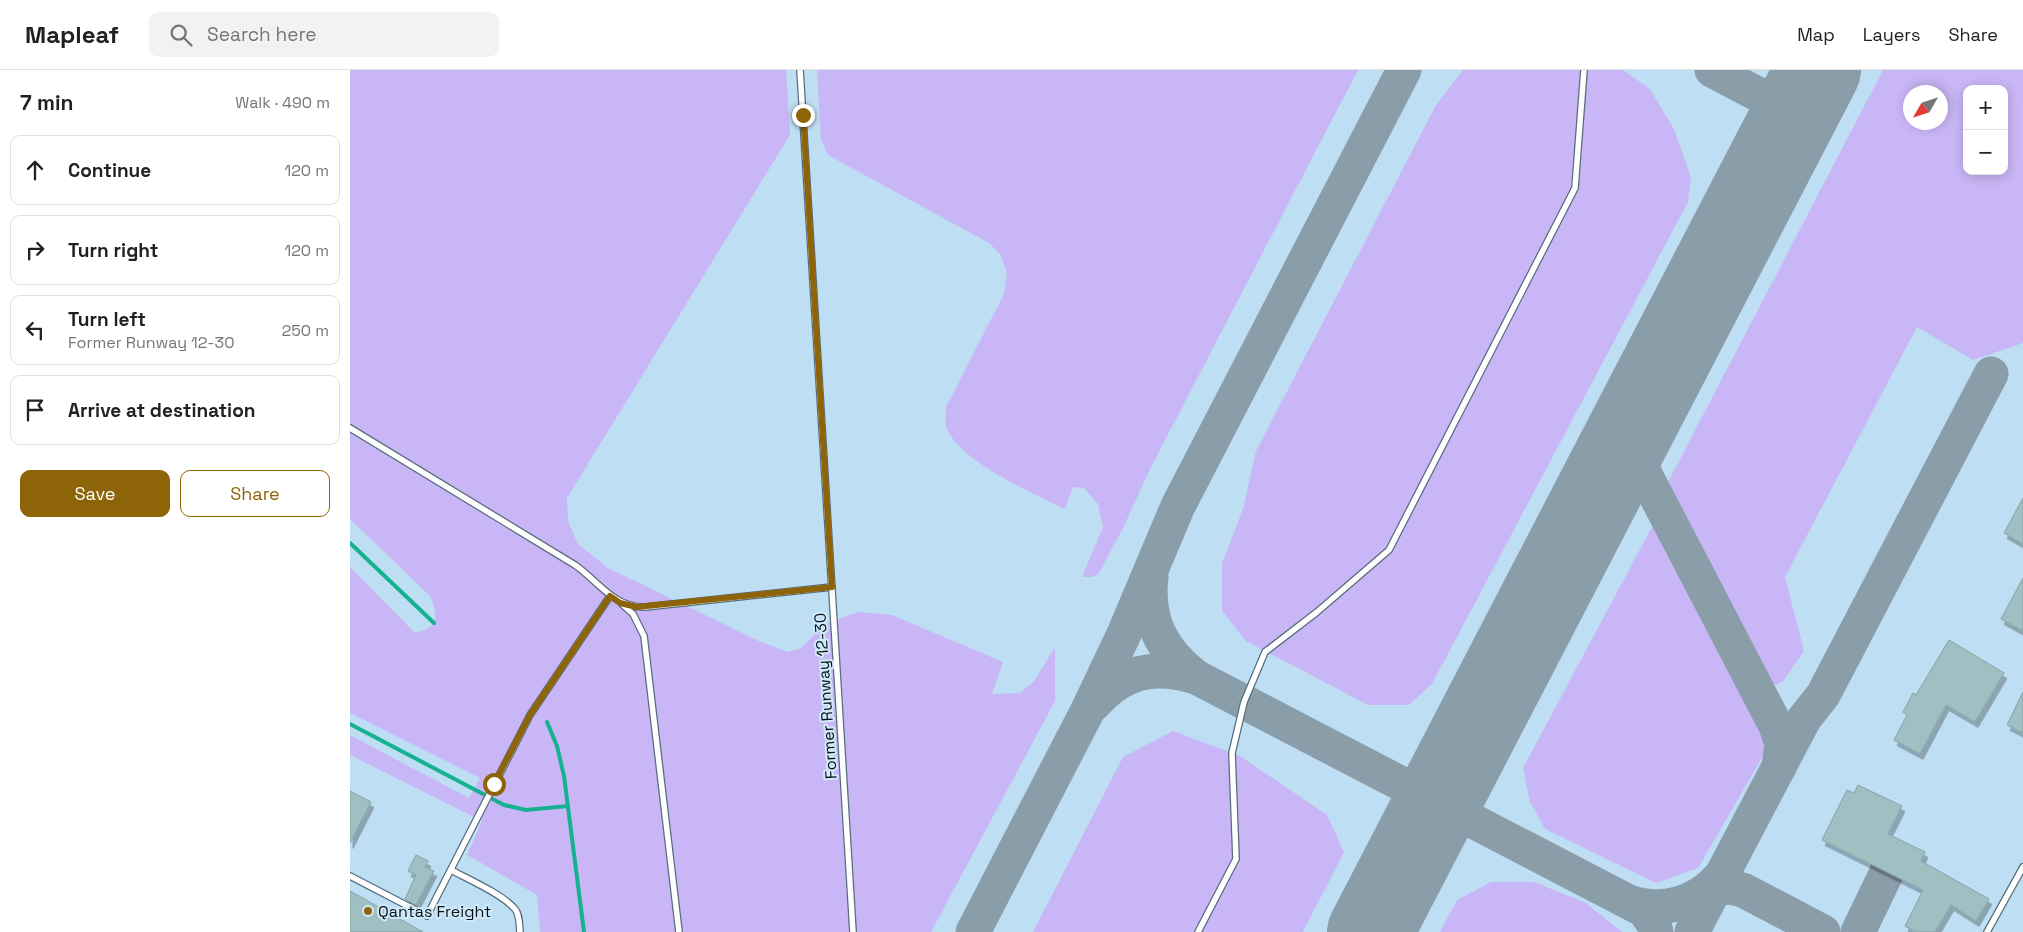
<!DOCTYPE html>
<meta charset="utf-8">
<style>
:root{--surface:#fff;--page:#f2f2f2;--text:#202124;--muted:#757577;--line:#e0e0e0;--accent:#8e6409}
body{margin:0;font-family:"Space Grotesk",sans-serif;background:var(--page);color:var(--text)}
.controls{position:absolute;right:15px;top:15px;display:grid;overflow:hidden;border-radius:10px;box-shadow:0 2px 12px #0003}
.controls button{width:45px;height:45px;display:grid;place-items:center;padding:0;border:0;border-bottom:1px solid var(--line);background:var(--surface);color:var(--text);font:25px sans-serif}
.compass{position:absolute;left:1553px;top:15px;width:45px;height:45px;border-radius:50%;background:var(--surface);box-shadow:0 2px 12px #0003;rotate:231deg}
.stop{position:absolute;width:15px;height:15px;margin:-11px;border:4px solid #8e6409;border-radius:50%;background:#fff}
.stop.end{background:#8e6409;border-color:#fff;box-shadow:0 1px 5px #0008}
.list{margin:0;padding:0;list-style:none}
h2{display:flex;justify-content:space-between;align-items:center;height:65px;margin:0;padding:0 20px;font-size:21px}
h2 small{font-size:16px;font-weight:400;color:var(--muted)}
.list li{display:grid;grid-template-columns:32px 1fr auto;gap:15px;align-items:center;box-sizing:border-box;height:70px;margin:0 10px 10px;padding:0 10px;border:1px solid var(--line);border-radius:10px}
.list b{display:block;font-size:19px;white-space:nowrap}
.list p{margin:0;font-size:16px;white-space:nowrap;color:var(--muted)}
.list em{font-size:16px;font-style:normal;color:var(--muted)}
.actions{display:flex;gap:10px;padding:15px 20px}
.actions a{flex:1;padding:11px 0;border:1px solid var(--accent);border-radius:10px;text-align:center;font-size:18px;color:var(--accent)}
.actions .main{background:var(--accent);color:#fff}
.icon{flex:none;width:28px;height:28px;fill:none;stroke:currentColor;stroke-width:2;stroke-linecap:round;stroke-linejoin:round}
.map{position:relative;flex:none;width:1673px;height:862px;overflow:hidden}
header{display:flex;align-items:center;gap:30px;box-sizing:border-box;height:70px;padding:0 25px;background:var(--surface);border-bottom:1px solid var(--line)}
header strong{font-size:24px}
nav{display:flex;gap:28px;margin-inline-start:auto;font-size:18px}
.search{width:350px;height:45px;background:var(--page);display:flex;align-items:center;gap:12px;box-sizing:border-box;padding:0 18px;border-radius:10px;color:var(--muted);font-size:19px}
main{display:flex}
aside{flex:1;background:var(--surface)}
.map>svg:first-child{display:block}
.built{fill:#bedff3;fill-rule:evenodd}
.green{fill:#c9b6f6;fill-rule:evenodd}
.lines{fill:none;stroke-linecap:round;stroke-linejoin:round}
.stream{stroke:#16b190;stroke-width:4}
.taxiway{stroke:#8a9eaa;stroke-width:35}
.runway{stroke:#8a9eaa;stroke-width:86}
.building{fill:#9fbfc2;stroke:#83a2a6;filter:url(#shadow)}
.service-casing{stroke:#566d7b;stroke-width:8}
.service{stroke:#fff;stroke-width:5.5}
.route{stroke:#8e6409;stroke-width:6}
.poi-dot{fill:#8e6409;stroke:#d0eafa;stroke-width:2}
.labels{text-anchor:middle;stroke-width:4;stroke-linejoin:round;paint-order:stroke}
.street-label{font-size:16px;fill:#081116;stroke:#d0eafa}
.poi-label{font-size:16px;fill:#081116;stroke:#d0eafa;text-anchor:start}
</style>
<header>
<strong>Mapleaf</strong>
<div class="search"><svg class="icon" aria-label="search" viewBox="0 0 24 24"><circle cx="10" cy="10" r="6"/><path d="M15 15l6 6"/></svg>Search here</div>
<nav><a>Map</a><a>Layers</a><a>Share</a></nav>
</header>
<main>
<aside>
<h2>7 min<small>Walk · 490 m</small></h2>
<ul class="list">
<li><svg class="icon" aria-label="ahead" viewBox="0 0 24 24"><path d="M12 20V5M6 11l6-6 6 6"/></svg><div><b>Continue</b></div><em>120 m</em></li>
<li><svg class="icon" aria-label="right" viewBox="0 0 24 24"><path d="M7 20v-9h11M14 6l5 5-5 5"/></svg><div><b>Turn right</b></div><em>120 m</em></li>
<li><svg class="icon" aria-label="left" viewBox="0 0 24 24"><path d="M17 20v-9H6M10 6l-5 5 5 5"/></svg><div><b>Turn left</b><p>Former Runway 12-30</p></div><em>250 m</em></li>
<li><svg class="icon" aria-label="arrive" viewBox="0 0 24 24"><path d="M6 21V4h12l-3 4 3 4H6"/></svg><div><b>Arrive at destination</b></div></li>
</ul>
<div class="actions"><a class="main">Save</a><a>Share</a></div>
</aside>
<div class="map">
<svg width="1673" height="862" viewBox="0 0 1673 862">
<defs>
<filter id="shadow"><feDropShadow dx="3" dy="5.5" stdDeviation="0" flood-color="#0004"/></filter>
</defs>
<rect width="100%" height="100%" fill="#d0eafa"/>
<path class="built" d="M0,0H1673V862H0ZM1617,19H1654V101H1617ZM1560,22H1590V52H1560Z"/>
<g class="green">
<path d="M0,0H436L440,65L217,428L218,451L228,474L258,498L411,572L438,582L451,578L475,554L508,542L542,545L653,592L642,624L670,623L685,610L705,577V631L581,862H190L187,825L117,785L132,751L0,685V665L119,728L130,708L0,643V497L65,563C89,557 89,547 80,526L0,449Z"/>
<path d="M467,0H1008L801,397L774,456L749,503L742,507H732L753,457L748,434L734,418L723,417L715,439C684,424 606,390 596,356C595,351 596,343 596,337L654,224L657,203L650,184L639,173L478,85L471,70Z"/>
<path d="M1113,0H1273L1300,19L1324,59L1341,107L1338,132L1082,614L1059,635H1018L896,571L872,541V493L893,439L906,381L1086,35Z"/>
<path d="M1533,0H1673V273L1623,290L1567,257L1435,507L1454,581L1433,611L1426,615L1416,609L1317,414ZM1617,19H1654V101H1617ZM1560,22H1590V52H1560Z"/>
<path d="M1304,453L1420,674L1348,798L1306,813L1195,759L1180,732L1173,698Z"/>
<path d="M823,661L890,686L977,745L994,782L953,862H683L773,687Z"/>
<path d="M1141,812H1184L1236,833L1272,862H1090L1107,830Z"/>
</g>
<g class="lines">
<g class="stream">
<path d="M0,473L84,553"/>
<path d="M197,652L207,676L214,706L234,862"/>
<path d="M0,654L154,735L176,740L218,736"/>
</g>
<g class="taxiway">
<path d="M1362,0L1445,44"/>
<path d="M1276,368L1426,656L1432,674L1429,697"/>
<path d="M801,507C796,551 812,581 846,607L1294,840L1304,854L1306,862"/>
<path d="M744,634C773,601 804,594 846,607"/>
<path d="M1357,820L1380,817L1393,820L1473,862"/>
<path d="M1279,832C1312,843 1346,834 1369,808"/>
<path d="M623,862L738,640L774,564L828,436L1054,0"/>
<path d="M1342,862L1454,649L1473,625L1641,304"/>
<path d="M1508,862L1537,802"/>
</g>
<path class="runway" d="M1020,862L1468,0"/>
</g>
<g class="building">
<path d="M1673,428V474L1654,463Z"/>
<path d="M1673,508V561L1651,549Z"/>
<path d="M1599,570L1654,603L1625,652L1596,635L1570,684L1544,670L1557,645L1553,642L1563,623L1566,625Z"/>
<path d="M1673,622V663L1657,655Z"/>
<path d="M1508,715L1552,736L1538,764L1575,782L1571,791L1639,829L1626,851L1601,835L1585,862H1566L1555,856L1573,820L1472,770L1497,720L1504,723Z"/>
<path d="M0,721L21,732L0,773Z"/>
<path d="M66,785L78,791L75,797L84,801L66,835L55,829L66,805L58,801Z"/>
<path d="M0,821L73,862H0Z"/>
</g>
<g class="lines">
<defs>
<g id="service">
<path d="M450,0L503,862"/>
<path d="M0,358L225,495C248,511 264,538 295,537L482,517"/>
<path d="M272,534L283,544L294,566L329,862"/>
<path d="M101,800C118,809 152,824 165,839C170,845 169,854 170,862"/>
<path d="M0,806L77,846L180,645L260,526"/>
<path d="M848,862L886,789L882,683L894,632L915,582L967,542L1039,480L1225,118L1234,0"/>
<path d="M1637,862L1673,797"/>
</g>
</defs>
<use href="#service" class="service-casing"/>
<use href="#service" class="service"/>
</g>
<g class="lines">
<path class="route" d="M144,714L180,645L260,526L270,533L287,537L482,517L453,45"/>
</g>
<circle class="poi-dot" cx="18" cy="841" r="5"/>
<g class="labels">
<g class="street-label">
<text transform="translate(475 626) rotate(-94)" y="6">Former Runway 12-30</text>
</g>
<g class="poi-label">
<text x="28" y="847">Qantas Freight</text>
</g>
</g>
</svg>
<div class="controls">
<button>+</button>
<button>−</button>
</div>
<svg class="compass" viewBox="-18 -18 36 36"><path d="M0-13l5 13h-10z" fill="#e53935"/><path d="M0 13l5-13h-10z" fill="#757577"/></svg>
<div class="stop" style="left:144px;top:714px"></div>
<div class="stop end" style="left:453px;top:45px"></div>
</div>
</main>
